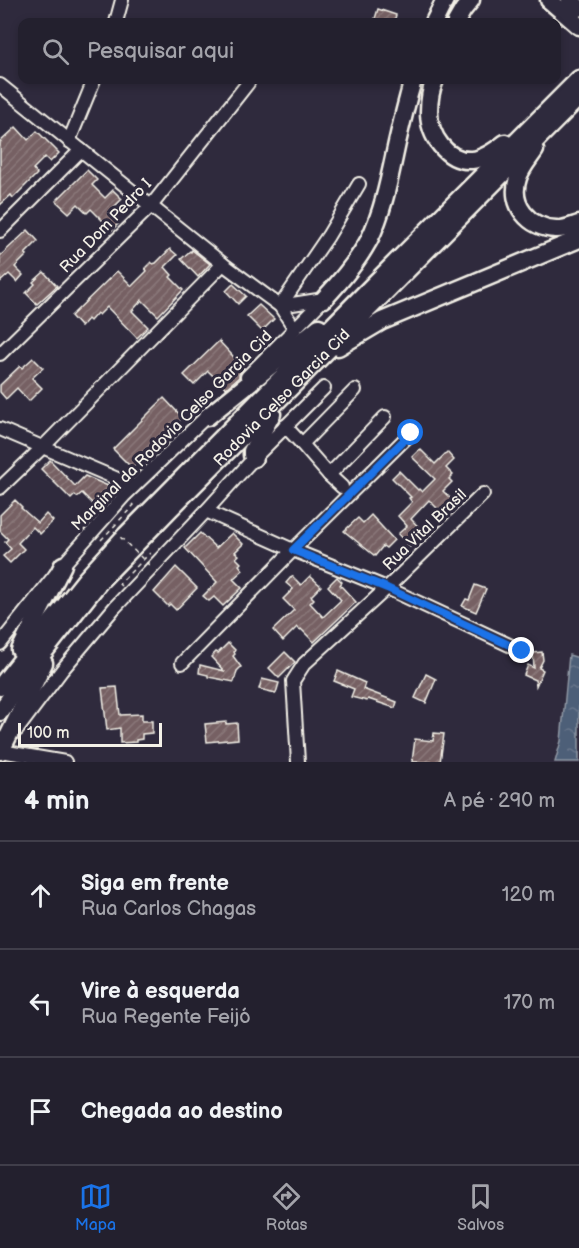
<!DOCTYPE html>
<html lang="pt">
<meta charset="utf-8">
<style>
:root{--surface:#23202e;--page:#2b2836;--text:#f1f3f6;--muted:#a3a3aa;--line:#403e4a;--accent:#1a73e8}
body{margin:0;font-family:"Balsamiq Sans",sans-serif;background:var(--page);color:var(--text)}
.scale{position:absolute;left:18px;bottom:15px;width:144px;box-sizing:border-box;padding-left:6px;border:3px solid #f4f1e8;border-top:0;font-size:16px;line-height:21px;white-space:nowrap;color:#f4f1e8;-webkit-text-stroke:4px #2f2a3d;paint-order:stroke}
.stop{position:absolute;width:18px;height:18px;margin:-14px;border:4px solid #1a73e8;border-radius:50%;background:#fff}
.stop.end{background:#1a73e8;border-color:#fff;box-shadow:0 2px 6px #0008}
.list{margin:0;padding:0;list-style:none}
h2{display:flex;justify-content:space-between;align-items:center;height:78px;margin:0;padding:0 24px;font-size:26px}
h2 small{font-size:20px;font-weight:400;color:var(--muted)}
.list li{display:grid;grid-template-columns:39px 1fr auto;gap:18px;align-items:center;box-sizing:border-box;height:108px;padding:0 24px;border-top:2px solid var(--line)}
.list b{display:block;font-size:22px;white-space:nowrap}
.list p{margin:0;font-size:20px;white-space:nowrap;color:var(--muted)}
.list em{font-size:20px;font-style:normal;color:var(--muted)}
.icon{flex:none;width:33px;height:33px;fill:none;stroke:currentColor;stroke-width:2;stroke-linecap:round;stroke-linejoin:round}
.map{position:relative;flex:none;width:579px;height:762px;overflow:hidden}
.search{position:absolute;background:var(--surface);box-shadow:0 3px 9px #0003;left:18px;right:18px;top:18px;height:66px;display:flex;align-items:center;gap:15px;box-sizing:border-box;padding:0 21px;border-radius:12px;color:var(--muted);font-size:22px}
.sheet{height:402px;background:var(--surface)}
nav{display:flex;justify-content:space-around;align-items:center;box-sizing:border-box;height:84px;border-top:2px solid var(--line);background:var(--surface);font-size:16px;color:var(--muted)}
nav a{display:grid;justify-items:center;gap:3px}
nav .on{color:var(--accent)}
.map>svg:first-child{display:block}
.water{fill:url(#water-ripples);stroke:#9099a5;stroke-width:1.5}
.building{fill:url(#building-hatch);stroke:#f4f1e8;stroke-width:1.5}
.lines{fill:none;stroke-linecap:round;stroke-linejoin:round}
.minor-casing{stroke:#f4f1e8;stroke-width:16}
.highway-casing{stroke:#f4f1e8;stroke-width:21}
.path{stroke:#f4f1e8;stroke-width:1.5;stroke-dasharray:4.5 4.5;stroke-linecap:butt}
.minor{stroke:#2f2a3d;stroke-width:12}
.highway{stroke:#2f2a3d;stroke-width:16}
.path-bridge{stroke:#f4f1e8;stroke-width:1.5;stroke-dasharray:4.5 4.5;stroke-linecap:butt}
.route{stroke:#1a73e8;stroke-width:8}
.labels{text-anchor:middle;stroke-width:6;stroke-linejoin:round;paint-order:stroke}
.street-label{font-size:16px;fill:#f4f1e8;stroke:#2f2a3d}
</style>
<div class="map">
<svg width="579" height="762" viewBox="0 0 579 762">
<defs>
<pattern id="water-ripples" width="26" height="14" patternUnits="userSpaceOnUse" patternTransform="scale(1.5)"><rect width="26" height="14" fill="#4e5f78"/><path d="M2 4q2-2 4 0t4 0M15 11q2-2 4 0t4 0" fill="none" stroke="#68768b"/></pattern>
<pattern id="building-hatch" width="6" height="6" patternUnits="userSpaceOnUse" patternTransform="scale(1.5)"><rect width="6" height="6" fill="#766163"/><path d="M-1 1l2-2M0 6l6-6M5 7l2-2" fill="none" stroke="#8a7879"/></pattern>
</defs>
<rect width="100%" height="100%" fill="#2f2a3d"/>
<filter id="ink" filterUnits="userSpaceOnUse"><feTurbulence type="fractalNoise" baseFrequency=".0167" numOctaves="2"/><feDisplacementMap in="SourceGraphic" scale="12" xChannelSelector="R" yChannelSelector="G"/><feConvolveMatrix kernelMatrix="1 2 1 2 8 2 1 2 1" color-interpolation-filters="sRGB"/></filter>
<g filter="url(#ink)">
<path class="water" d="M569,655L579,658V762H555L561,741Z"/>
<g class="building">
<path d="M378,9L396,15L394,22H374Z"/>
<path d="M16,127L28,140L37,131L59,153L50,162L45,157L33,169L37,174L13,198L11,195L0,205V142Z"/>
<path d="M87,170L97,180L92,185L105,198L113,190L122,199L108,213L118,224L112,230L91,209L87,213L78,204L69,213L56,201Z"/>
<path d="M28,230L38,241L25,254L27,255L15,267L23,275L17,282L9,274L0,282V256Z"/>
<path d="M170,249L177,255L165,267L172,275L170,277L183,290L158,316L142,300L132,311L148,327L137,338L107,307L99,315L97,313L90,321L88,319L81,327L71,316L117,271L132,286L147,271L145,268L151,262L153,264L156,263Z"/>
<path d="M192,250L210,264L198,277L181,259L190,251L191,252Z"/>
<path d="M44,272L57,286L37,304L26,293L35,284L33,282Z"/>
<path d="M233,284L246,296L238,304L226,291Z"/>
<path d="M259,305L274,319L262,331L247,316Z"/>
<path d="M219,341L244,368L239,374V377L226,388L208,371L194,385L184,375Z"/>
<path d="M33,358L43,368L32,378L42,388L29,401L17,388L6,399L0,392V385L20,366L22,368Z"/>
<path d="M164,398L183,418L132,468L113,449Z"/>
<path d="M420,449L435,464L447,452L454,460L446,468L453,475L449,479L452,482L443,491L456,504L444,515L429,500L411,519L425,534L410,547L398,534L407,526L398,516L412,502L409,498L411,497L392,478L399,471L418,490L419,489L422,492L435,479L412,457Z"/>
<path d="M50,460L75,486L85,476L115,489L113,497L100,511L82,493L77,497L75,495L71,499L41,469Z"/>
<path d="M15,500L22,507L21,508L38,523L46,514L53,521L40,534L33,527L18,543L24,549L10,563L3,556L11,549L5,542L8,539L0,531V515Z"/>
<path d="M371,515L394,540L386,548L383,546L375,556L344,531L358,518L363,523Z"/>
<path d="M200,533L216,548L232,533L243,544L235,552L239,555L236,558L241,563L239,565L243,570L233,579L242,588L223,606L214,597L209,601L203,596L217,582L185,548Z"/>
<path d="M176,567L197,588L176,610L170,604L168,606L154,592Z"/>
<path d="M292,576L301,585L310,576L321,586L311,596L314,599L310,603L323,617L341,600L328,586L337,577L342,582L340,585L356,602L314,642L301,629L300,630L297,627L283,641L273,630L294,610L283,599L293,589L286,583Z"/>
<path d="M475,585L486,589L476,612L462,606L466,599L469,600Z"/>
<path d="M228,643L235,650L234,652L235,654L233,656L241,667L237,671L234,682L208,677V675L199,673L200,665L224,671L211,657L216,652L218,653Z"/>
<path d="M285,652L295,662L279,678L269,668Z"/>
<path d="M542,652L543,660L539,668L543,670L536,686L535,680L524,675L528,665L534,668L533,653Z"/>
<path d="M338,671L365,683L363,689L397,702L395,708L368,699L367,701L351,697L354,689L334,681Z"/>
<path d="M426,674L436,679L426,703L415,698Z"/>
<path d="M262,679L279,683L276,693L259,689Z"/>
<path d="M117,687L120,715L142,714V721H152V733L142,734V739L136,740V742L120,743V728L107,730L102,688Z"/>
<path d="M226,722V724L237,723L238,739L207,742L205,724Z"/>
<path d="M434,733L444,734L440,762H412L415,739L433,741Z"/>
</g>
<g class="lines">
<defs>
<g id="minor">
<path d="M116,22L122,0"/>
<path d="M0,85L223,264L280,306L295,329"/>
<path d="M69,141L94,80"/>
<path d="M0,231L81,150"/>
<path d="M280,306L328,236L359,184"/>
<path d="M280,306L324,299"/>
<path d="M0,354L151,206L248,83"/>
<path d="M247,377L324,299"/>
<path d="M285,426L302,444"/>
<path d="M0,429L134,486"/>
<path d="M329,475L302,444L355,390"/>
<path d="M342,487L329,475L385,417"/>
<path d="M0,488L44,446L223,264"/>
<path d="M206,511L293,550L387,588L522,651"/>
<path d="M0,644L63,565L124,496L211,412"/>
<path d="M182,663L293,550L411,433"/>
<path d="M17,730L62,670L115,607L206,511L254,458L324,388"/>
<path d="M1,751L65,762"/>
<path d="M298,762L293,681L304,664L387,588L483,494"/>
</g>
<g id="highway">
<path d="M549,0L579,26"/>
<path d="M570,0L579,8"/>
<path d="M434,22L445,0"/>
<path d="M456,22L463,10L471,0"/>
<path d="M435,80C431,89 429,102 429,112C429,135 446,162 472,160C484,159 496,150 505,143"/>
<path d="M535,150C529,159 521,168 518,178C509,205 529,228 556,229C564,230 572,226 579,224"/>
<path d="M324,299C341,281 357,262 369,240C384,210 390,175 397,143C402,121 407,101 413,80"/>
<path d="M338,347L382,321L579,239"/>
<path d="M207,417L319,327"/>
<path d="M254,458L252,455V451L272,414"/>
<path d="M20,650L63,565"/>
<path d="M0,687L86,579L126,535L376,282L579,79"/>
<path id="s1" d="M0,712L33,666L100,581L170,509L579,97"/>
<path d="M1,751L44,663"/>
</g>
</defs>
<use href="#minor" class="minor-casing"/>
<use href="#highway" class="highway-casing"/>
<g class="path">
<path d="M101,540L134,505L132,503"/>
<path d="M121,586L119,584L150,553"/>
</g>
<use href="#minor" class="minor"/>
<use href="#highway" class="highway"/>
<path class="path-bridge" d="M114,531L149,565"/>
</g>
</g>
<g class="lines" filter="url(#ink)">
<path class="route" d="M411,433L293,550L387,588L522,651"/>
</g>
<g class="labels">
<g class="street-label">
<text transform="translate(105 225) rotate(-46)" y="6">Rua Dom Pedro I</text>
<text dy="6" stroke="none"><textPath href="#s1" startOffset="423">Rodovia Celso Garcia Cid</textPath></text>
<text transform="translate(171 430) rotate(-45)" y="6">Marginal da Rodovia Celso Garcia Cid</text>
<text transform="translate(424 529) rotate(-44)" y="6">Rua Vital Brasil</text>
</g>
</g>
</svg>
<div class="scale">100 m</div>
<div class="stop" style="left:411px;top:433px"></div>
<div class="stop end" style="left:522px;top:651px"></div>
<div class="search"><svg class="icon" aria-label="search" viewBox="0 0 24 24"><circle cx="10" cy="10" r="6"/><path d="M15 15l6 6"/></svg>Pesquisar aqui</div>
</div>
<section class="sheet">
<h2>4 min<small>A pé · 290 m</small></h2>
<ul class="list">
<li><svg class="icon" aria-label="ahead" viewBox="0 0 24 24"><path d="M12 20V5M6 11l6-6 6 6"/></svg><div><b>Siga em frente</b><p>Rua Carlos Chagas</p></div><em>120 m</em></li>
<li><svg class="icon" aria-label="left" viewBox="0 0 24 24"><path d="M17 20v-9H6M10 6l-5 5 5 5"/></svg><div><b>Vire à esquerda</b><p>Rua Regente Feijó</p></div><em>170 m</em></li>
<li><svg class="icon" aria-label="arrive" viewBox="0 0 24 24"><path d="M6 21V4h12l-3 4 3 4H6"/></svg><div><b>Chegada ao destino</b></div></li>
</ul>
</section>
<nav>
<a class="on"><svg class="icon" aria-label="map" viewBox="0 0 24 24"><path d="M3 6l6-2 6 2 6-2v14l-6 2-6-2-6 2zM9 4v14M15 6v14"/></svg>Mapa</a>
<a><svg class="icon" aria-label="directions" viewBox="0 0 24 24"><path d="M12 3l9 9-9 9-9-9zM9 14v-3h6M13 9l2 2-2 2"/></svg>Rotas</a>
<a><svg class="icon" aria-label="saved" viewBox="0 0 24 24"><path d="M7 4h10v16l-5-4-5 4z"/></svg>Salvos</a>
</nav>
